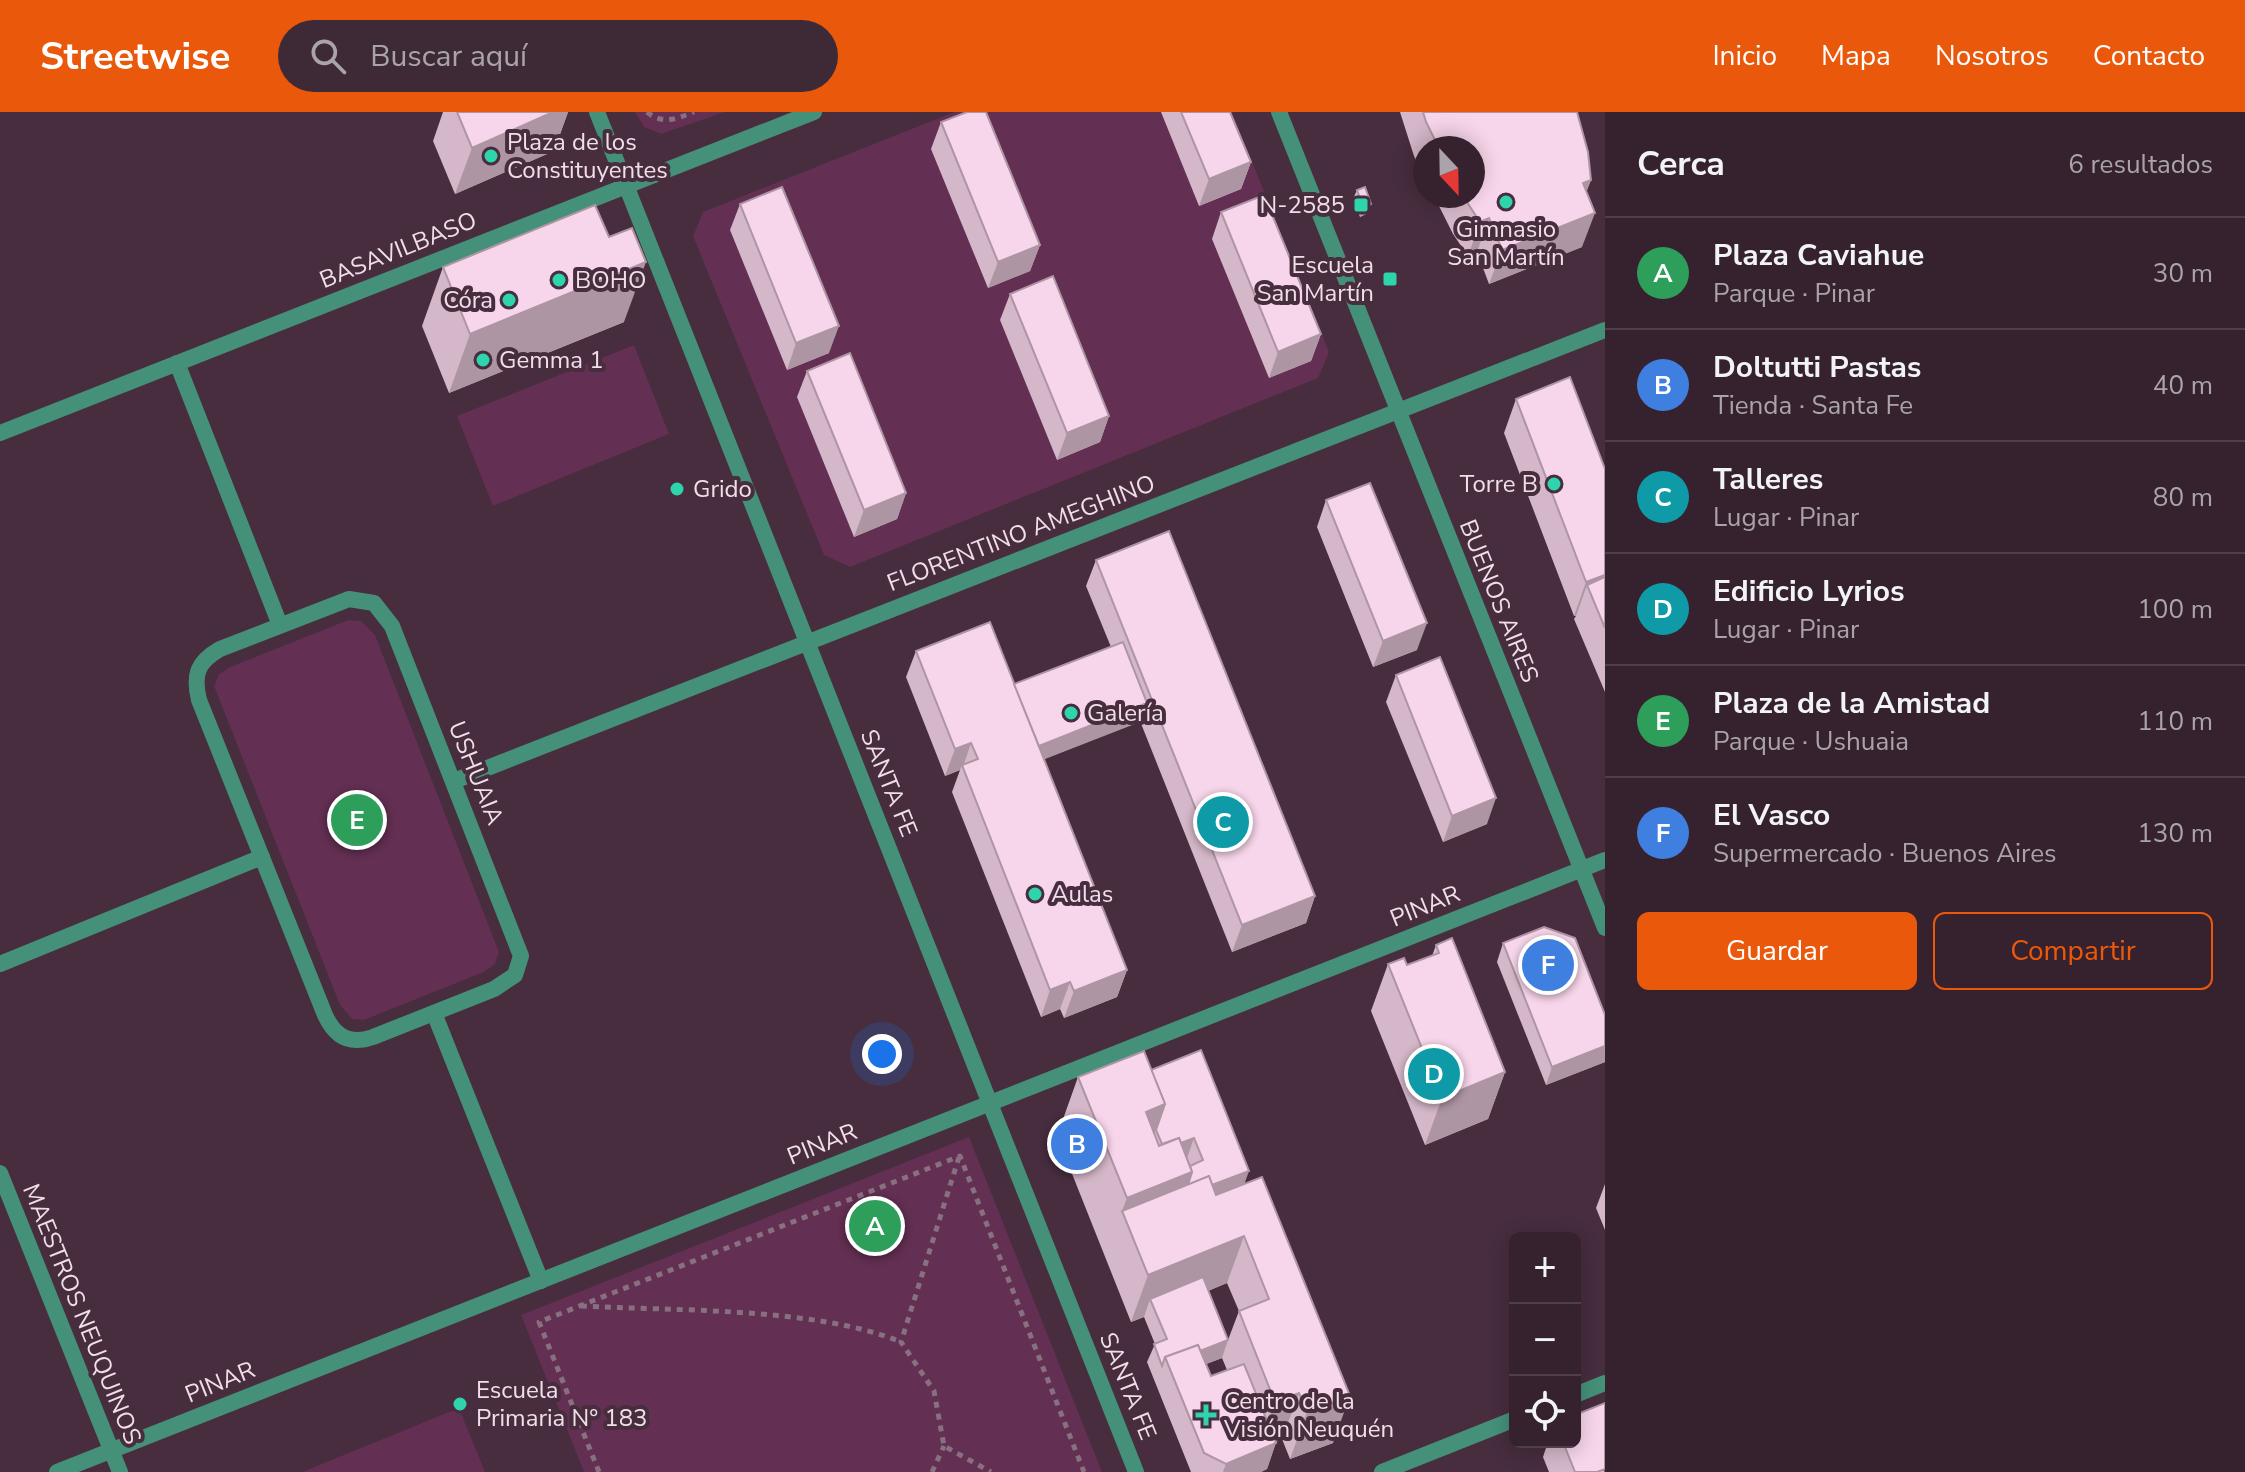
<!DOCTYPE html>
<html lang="es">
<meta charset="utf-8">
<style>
:root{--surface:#35222e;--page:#3d2a36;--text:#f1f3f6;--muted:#aaa4aa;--line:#4f3f4a;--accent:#ea580c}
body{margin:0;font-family:"Nunito Sans",sans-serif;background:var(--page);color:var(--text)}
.controls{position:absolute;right:24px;bottom:24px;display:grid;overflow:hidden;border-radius:12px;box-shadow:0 4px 20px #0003}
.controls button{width:72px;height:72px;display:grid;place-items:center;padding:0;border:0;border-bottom:2px solid var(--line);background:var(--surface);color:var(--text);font:40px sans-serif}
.compass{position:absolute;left:1413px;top:24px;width:72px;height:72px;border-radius:50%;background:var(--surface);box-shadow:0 4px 20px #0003;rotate:158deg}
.you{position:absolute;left:882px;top:942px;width:28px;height:28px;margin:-20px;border:6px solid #fff;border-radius:50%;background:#1a73e8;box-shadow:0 0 0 12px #1a73e833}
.badge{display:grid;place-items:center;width:52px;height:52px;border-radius:50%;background:var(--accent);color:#fff;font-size:26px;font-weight:700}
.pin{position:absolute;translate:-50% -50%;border:4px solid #fff;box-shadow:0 2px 8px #0006}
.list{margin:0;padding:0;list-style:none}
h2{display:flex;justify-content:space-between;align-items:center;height:104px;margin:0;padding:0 32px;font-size:34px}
h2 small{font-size:26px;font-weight:400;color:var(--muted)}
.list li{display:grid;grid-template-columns:52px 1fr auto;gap:24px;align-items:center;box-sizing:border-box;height:112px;padding:0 32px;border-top:2px solid var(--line)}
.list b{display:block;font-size:30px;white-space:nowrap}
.list p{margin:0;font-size:26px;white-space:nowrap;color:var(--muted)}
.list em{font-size:26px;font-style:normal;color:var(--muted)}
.actions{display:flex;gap:16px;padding:24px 32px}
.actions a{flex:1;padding:18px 0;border:2px solid var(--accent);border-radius:12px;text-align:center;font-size:28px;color:var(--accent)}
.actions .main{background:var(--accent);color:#fff}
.icon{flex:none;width:44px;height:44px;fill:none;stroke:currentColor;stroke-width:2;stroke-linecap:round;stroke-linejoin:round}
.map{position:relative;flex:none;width:1605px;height:1360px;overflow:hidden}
header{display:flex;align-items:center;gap:48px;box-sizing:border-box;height:112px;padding:0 40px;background:var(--accent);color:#fff}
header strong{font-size:38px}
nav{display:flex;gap:44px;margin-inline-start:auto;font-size:28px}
.search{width:560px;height:72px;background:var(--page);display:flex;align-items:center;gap:20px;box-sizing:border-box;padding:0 28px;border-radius:44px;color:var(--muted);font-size:30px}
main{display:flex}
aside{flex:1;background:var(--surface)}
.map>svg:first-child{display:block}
.green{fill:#632f52}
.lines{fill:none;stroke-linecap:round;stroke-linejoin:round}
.path{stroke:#87707f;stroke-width:5;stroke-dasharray:6 6;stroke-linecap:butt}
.street{stroke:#459079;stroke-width:16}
.wall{fill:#d4b7c9;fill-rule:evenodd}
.shaded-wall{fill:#ad95a4}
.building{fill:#f7d5ea;stroke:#ad95a4;stroke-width:2}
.poi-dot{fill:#2ed4ab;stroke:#472d3e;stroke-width:3}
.labels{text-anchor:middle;stroke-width:8;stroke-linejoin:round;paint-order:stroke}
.poi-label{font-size:24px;fill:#f0dfea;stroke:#472d3e;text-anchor:start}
.street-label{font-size:24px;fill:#f0dfea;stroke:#472d3e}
</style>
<header>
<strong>Streetwise</strong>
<div class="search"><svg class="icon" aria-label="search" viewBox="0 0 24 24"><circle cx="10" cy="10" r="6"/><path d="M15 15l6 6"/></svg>Buscar aquí</div>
<nav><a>Inicio</a><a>Mapa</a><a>Nosotros</a><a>Contacto</a></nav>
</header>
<main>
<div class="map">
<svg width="1605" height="1360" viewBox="0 0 1605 1360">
<rect width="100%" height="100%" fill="#472d3e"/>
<g class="green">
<path d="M635,0H725L661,22L644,15Z"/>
<path d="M954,0H1232L1329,240L1318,266L850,455L824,443L693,124L703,100Z"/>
<path d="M634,233L669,322L493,394L457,304Z"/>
<path d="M348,508L361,509L375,523L499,840L495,852L484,860L364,908L352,907L340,893L214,574L219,562L230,555Z"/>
<path d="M969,1025L1102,1360H584L521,1203Z"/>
<path d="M459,1296L485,1360H302Z"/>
</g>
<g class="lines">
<g class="path">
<path d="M647,0C663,13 676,7 694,0"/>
<path d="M959,1045L901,1230L934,1279L944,1334L991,1360"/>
<path d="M581,1194C675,1199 816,1195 901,1230"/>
<path d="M599,1360L539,1210L960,1044L1084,1360"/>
<path d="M932,1360L944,1334"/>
</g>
<g class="street">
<path d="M597,0L1136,1360"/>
<path d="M1279,0L1605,816"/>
<path d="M177,251L280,513"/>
<path d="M0,321L814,0"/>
<path d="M349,487L374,491L392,514L521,844L515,863L494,877L373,925C350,933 335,925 325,903L199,588C193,563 197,550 220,537Z"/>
<path d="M454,669L1605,218"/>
<path d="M0,852L262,745"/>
<path d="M434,901L541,1169"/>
<path d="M0,1061L120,1360"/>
<path d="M1575,1283L1605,1271"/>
<path d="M57,1360L1605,748"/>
<path d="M1382,1360L1515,1307"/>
</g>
</g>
<g class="wall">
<path d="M443,0H568L554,39L455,82L433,29Z"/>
<path d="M1161,0H1230L1251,50L1241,77L1199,94Z"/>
<path d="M1400,0H1577L1591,68L1586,80L1582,135L1489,172L1477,140L1468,144L1453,122L1434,84H1473V36H1425V67L1414,44Z"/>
<path d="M941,10L1040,133L1030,159L988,176L931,37Z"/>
<path d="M1357,78L1368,101L1360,105L1353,87Z"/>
<path d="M740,92L829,241L787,258L730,118Z"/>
<path d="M1221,100L1321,222L1311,249L1269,266L1212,127Z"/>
<path d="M609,125L624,210L449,281L422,214L443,155Z"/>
<path d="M1010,182L1109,304L1100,330L1057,348L1000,208Z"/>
<path d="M807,259L906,381L897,407L854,425L797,285Z"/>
<path d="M1516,287L1605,357V580L1574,507L1576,504H1574L1504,321Z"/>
<path d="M1326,388L1417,538L1373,555L1317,415Z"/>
<path d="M1096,448L1315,784L1306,811L1232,840L1140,609L1044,647L1127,858L1117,885L1064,906L1060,897L1041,905L952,680L960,658L945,664L906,565L916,539L1014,572L1111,535L1086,474Z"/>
<path d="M1396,563L1487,712L1443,730L1386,590Z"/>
<path d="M1503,831L1605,903V950L1546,973L1497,850Z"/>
<path d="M1436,833L1505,960L1488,1007L1425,1033L1371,899L1388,852L1407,853L1432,844Z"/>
<path d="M1151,958L1244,1072L1333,1331L1290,1347L1282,1327L1276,1330L1267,1357L1261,1360H1191L1147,1250L1155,1232L1144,1205L1131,1210L1057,1024L1078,965ZM1227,1171L1239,1199L1228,1228L1208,1179ZM1222,1246L1227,1258L1211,1264L1206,1252Z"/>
<path d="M1605,1072V1118L1596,1096Z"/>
<path d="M1548,1330H1575L1605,1360H1549L1543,1345Z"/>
</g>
<g class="shaded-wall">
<path d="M553,0H568L554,39L455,82L472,36Z"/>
<path d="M1251,50L1241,77L1199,94L1209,67Z"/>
<path d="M1591,68L1578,102L1583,71Z"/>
<path d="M1371,92L1368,101L1360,105L1363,95Z"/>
<path d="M1595,101L1582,135L1489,172L1502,138Z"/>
<path d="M1489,106L1477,140L1468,144L1480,110Z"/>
<path d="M1040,133L1030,159L988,176L998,150Z"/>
<path d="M646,150L624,210L449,281L470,222Z"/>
<path d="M839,214L829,241L787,258L796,231Z"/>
<path d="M1321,222L1311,249L1269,266L1278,240Z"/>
<path d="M1109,304L1100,330L1057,348L1067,321Z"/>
<path d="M906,381L897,407L854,425L864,398Z"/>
<path d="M1605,463V492L1587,473L1576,504H1574L1586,470Z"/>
<path d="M1427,511L1417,538L1373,555L1383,529Z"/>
<path d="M1147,591L1140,610L1027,654L1033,636Z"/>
<path d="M971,631L963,655L962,653L960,658L945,664L955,637Z"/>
<path d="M1496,686L1487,712L1443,730L1452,704Z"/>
<path d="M1315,784L1306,811L1232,840L1242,813Z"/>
<path d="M1127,858L1117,885L1064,906L1074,879Z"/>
<path d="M1070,870L1060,897L1041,905L1050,878Z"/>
<path d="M1605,934V950L1546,973L1552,955Z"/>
<path d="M1505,960L1488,1007L1425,1033L1442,986Z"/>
<path d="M1165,992L1144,1052L1146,1000Z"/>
<path d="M1194,1026L1182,1060L1164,1038Z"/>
<path d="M1249,1059L1237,1093L1122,1099L1127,1086L1192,1060Z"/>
<path d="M1244,1124L1227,1171L1156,1200L1150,1187L1144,1205L1131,1210L1148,1163Z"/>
<path d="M1228,1228L1222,1246L1173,1265L1168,1252Z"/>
<path d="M1299,1281L1282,1327L1258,1337L1275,1290Z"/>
<path d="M1350,1284L1333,1331L1290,1347L1307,1300Z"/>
<path d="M1276,1331L1267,1357L1261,1360H1223L1226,1352Z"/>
</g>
<g class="building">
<path d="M457,0H553L472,36Z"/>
<path d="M967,0H986L1040,133L998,150L941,10Z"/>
<path d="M1181,0H1230L1251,50L1209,67Z"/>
<path d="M1423,0H1577L1588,40L1591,68L1583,71L1595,101L1502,138L1489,106L1480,110L1463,84H1473V36H1439L1426,10Z"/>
<path d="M782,75L839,214L796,231L740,92Z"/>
<path d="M1365,75L1371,92L1363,95L1357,78Z"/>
<path d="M1264,83L1321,222L1278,240L1221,100Z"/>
<path d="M595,93L609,125L632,116L646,150L470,222L443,155Z"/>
<path d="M1053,164L1109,304L1067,321L1010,182Z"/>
<path d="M850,241L906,381L864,398L807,259Z"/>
<path d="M1570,265L1605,357V463L1586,470L1516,287Z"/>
<path d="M1370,371L1427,511L1383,529L1326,388Z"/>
<path d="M1169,419L1315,784L1242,813L1096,448Z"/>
<path d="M1605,465V516L1587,473Z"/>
<path d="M990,510L1127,858L1074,879L1070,870L1050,878L962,653L978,647L971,631L955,637L916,539Z"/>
<path d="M1123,530L1147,591L1039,634L1014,572Z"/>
<path d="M1440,545L1496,686L1452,704L1396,563Z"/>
<path d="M1544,815L1575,826L1605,903V934L1552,955L1503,831Z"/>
<path d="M1452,826L1505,960L1442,986L1388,852L1404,846L1407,853L1439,841L1436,833Z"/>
<path d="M1201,938L1249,1059L1212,1073L1209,1064L1188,1073L1192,1060L1190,1054L1203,1048L1194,1026L1181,1031L1179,1026L1162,1032L1156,1018L1165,992L1151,958Z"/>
<path d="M1144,939L1165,992L1146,1000L1159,1034L1179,1026L1192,1060L1127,1086L1078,965Z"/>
<path d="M1209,1064L1216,1083L1262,1065L1350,1284L1307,1300L1299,1281L1275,1290L1239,1199L1269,1187L1244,1124L1148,1163L1122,1099Z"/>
<path d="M1203,1165L1228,1228L1200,1239L1198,1233L1165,1245L1162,1254L1154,1232L1167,1227L1150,1187Z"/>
<path d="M1198,1233L1211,1264L1244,1252L1276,1331L1226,1352L1204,1341L1165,1245Z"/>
<path d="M1605,1291V1357L1597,1360H1575L1563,1330H1575V1303Z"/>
</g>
<g class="poi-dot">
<circle cx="491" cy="44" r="8"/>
<circle cx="1506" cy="90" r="8"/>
<rect x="1353" y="85" width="16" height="16" rx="4"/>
<rect x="1382" y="159" width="16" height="16" rx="4"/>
<circle cx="559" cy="168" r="8"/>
<circle cx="509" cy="188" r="8"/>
<circle cx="483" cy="248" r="8"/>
<circle cx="1554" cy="372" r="8"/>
<circle cx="677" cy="377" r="8"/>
<circle cx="1071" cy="601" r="8"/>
<circle cx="1035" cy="782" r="8"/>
<circle cx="460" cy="1292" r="8"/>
<path d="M1202 1291h8v8h8v8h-8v8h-8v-8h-8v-8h8z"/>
</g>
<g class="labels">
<g class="poi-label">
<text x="507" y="38">Plaza de los<tspan x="507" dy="28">Constituyentes</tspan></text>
<text x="1345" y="101" text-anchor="end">N-2585</text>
<text x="1506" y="125" text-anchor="middle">Gimnasio<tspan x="1506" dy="28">San Martín</tspan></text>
<text x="1374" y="161" text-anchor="end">Escuela<tspan x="1374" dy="28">San Martín</tspan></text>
<text x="575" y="176">BOHO</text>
<text x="493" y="196" text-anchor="end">Córa</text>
<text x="499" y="256">Gemma 1</text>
<text x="1538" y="380" text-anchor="end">Torre B</text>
<text x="693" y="385">Grido</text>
<text x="1087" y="609">Galería</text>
<text x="1051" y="790">Aulas</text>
<text x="476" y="1286">Escuela<tspan x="476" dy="28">Primaria N° 183</tspan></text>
<text x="1224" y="1297">Centro de la<tspan x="1224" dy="28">Visión Neuquén</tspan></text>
</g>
<g class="street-label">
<text transform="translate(398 138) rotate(-22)" y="8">BASAVILBASO</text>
<text transform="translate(1021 421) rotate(-21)" y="8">FLORENTINO AMEGHINO</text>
<text transform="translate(1499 489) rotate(68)" y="8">BUENOS AIRES</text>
<text transform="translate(476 661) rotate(68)" y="8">USHUAIA</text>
<text transform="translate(889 671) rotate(68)" y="8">SANTA FE</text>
<text transform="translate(1425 794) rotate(-22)" y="8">PINAR</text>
<text transform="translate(822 1032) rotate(-22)" y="8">PINAR</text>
<text transform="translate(82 1202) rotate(68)" y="8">MAESTROS NEUQUINOS</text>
<text transform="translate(220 1270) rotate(-22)" y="8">PINAR</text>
<text transform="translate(1128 1274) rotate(68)" y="8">SANTA FE</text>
</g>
</g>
</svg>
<div class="controls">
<button>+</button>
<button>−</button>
<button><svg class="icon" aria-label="locate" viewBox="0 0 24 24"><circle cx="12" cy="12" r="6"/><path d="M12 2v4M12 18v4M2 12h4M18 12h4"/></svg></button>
</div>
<svg class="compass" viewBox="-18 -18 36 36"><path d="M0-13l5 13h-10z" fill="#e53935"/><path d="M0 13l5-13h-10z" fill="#aaa4aa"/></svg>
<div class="you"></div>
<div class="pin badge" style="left:875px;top:1114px;background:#2e9e5b">A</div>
<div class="pin badge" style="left:1077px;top:1032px;background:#3f7fe0">B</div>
<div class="pin badge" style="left:1223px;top:710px;background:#0f9aa8">C</div>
<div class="pin badge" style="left:1434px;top:962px;background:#0f9aa8">D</div>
<div class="pin badge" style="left:357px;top:708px;background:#2e9e5b">E</div>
<div class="pin badge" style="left:1548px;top:853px;background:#3f7fe0">F</div>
</div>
<aside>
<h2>Cerca<small>6 resultados</small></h2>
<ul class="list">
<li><span class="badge" style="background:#2e9e5b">A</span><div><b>Plaza Caviahue</b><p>Parque · Pinar</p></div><em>30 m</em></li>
<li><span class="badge" style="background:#3f7fe0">B</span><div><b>Doltutti Pastas</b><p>Tienda · Santa Fe</p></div><em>40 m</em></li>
<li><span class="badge" style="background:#0f9aa8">C</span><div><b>Talleres</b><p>Lugar · Pinar</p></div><em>80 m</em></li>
<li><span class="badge" style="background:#0f9aa8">D</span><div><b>Edificio Lyrios</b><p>Lugar · Pinar</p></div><em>100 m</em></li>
<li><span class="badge" style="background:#2e9e5b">E</span><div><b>Plaza de la Amistad</b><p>Parque · Ushuaia</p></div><em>110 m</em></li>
<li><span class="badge" style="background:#3f7fe0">F</span><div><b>El Vasco</b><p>Supermercado · Buenos Aires</p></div><em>130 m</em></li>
</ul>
<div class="actions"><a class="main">Guardar</a><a>Compartir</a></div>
</aside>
</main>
